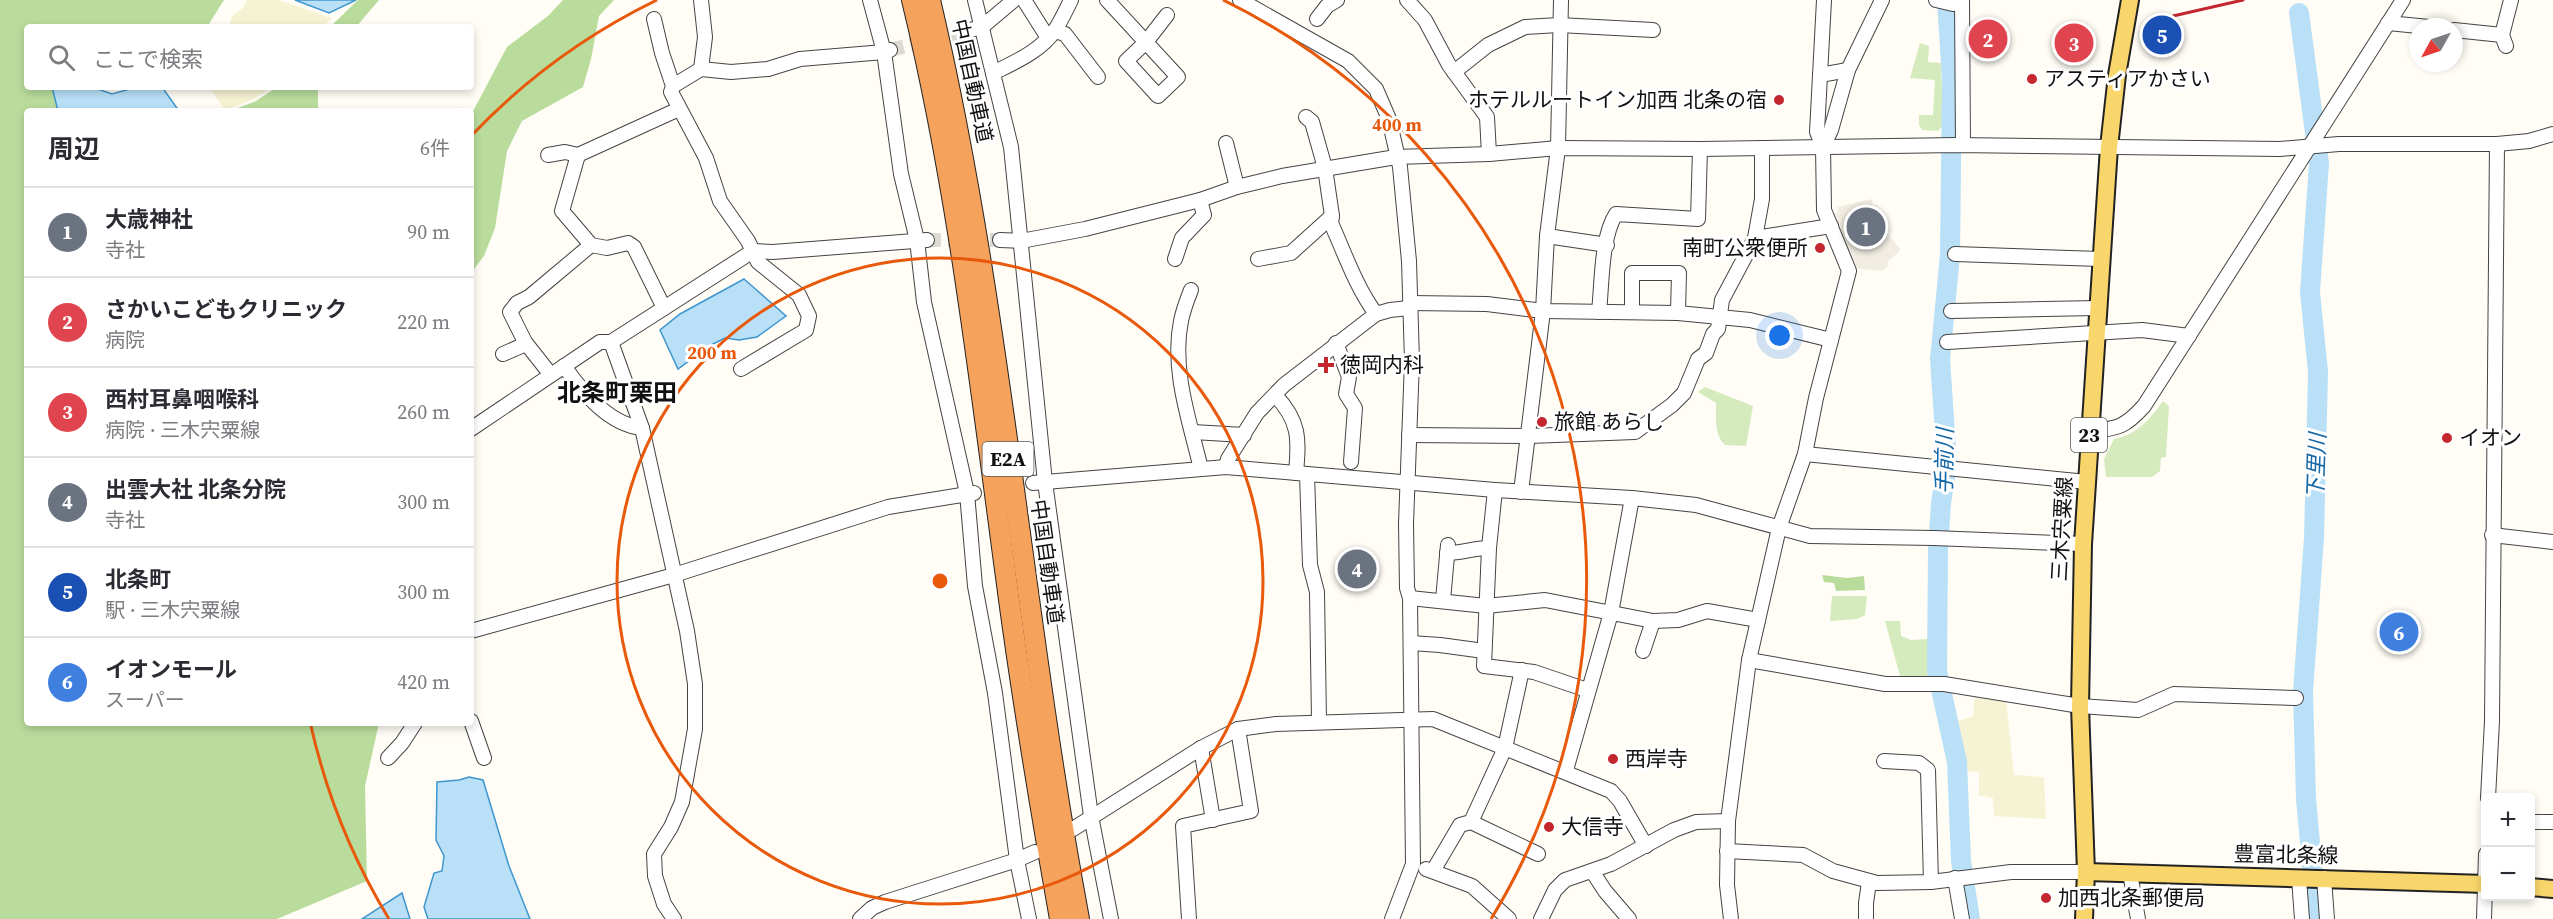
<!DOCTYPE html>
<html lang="ja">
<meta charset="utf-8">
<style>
:root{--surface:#fff;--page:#f7f7f7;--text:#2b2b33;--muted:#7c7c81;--line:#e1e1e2;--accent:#111827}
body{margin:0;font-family:"Source Serif 4","Noto Sans JP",serif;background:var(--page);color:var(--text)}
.controls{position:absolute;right:18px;bottom:18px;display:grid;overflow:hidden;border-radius:6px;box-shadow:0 3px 9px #0003}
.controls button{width:54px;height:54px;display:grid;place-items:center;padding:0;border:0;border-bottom:2px solid var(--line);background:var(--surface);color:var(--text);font:30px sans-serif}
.compass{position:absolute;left:2409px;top:18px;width:54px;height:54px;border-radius:50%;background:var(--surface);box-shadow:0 3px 9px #0003;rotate:230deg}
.you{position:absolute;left:1780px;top:336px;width:21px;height:21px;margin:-15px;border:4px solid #fff;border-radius:50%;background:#1a73e8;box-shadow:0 0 0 9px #1a73e833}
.badge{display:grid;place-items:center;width:39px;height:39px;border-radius:50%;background:var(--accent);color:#fff;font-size:20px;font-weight:700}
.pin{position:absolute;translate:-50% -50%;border:3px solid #fff;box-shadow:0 2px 6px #0006}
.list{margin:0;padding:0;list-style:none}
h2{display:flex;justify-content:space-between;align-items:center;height:78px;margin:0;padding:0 24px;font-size:26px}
h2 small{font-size:20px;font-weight:400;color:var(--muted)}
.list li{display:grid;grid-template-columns:39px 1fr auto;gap:18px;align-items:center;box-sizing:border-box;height:90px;padding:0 24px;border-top:2px solid var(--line)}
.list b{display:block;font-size:22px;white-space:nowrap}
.list p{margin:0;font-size:20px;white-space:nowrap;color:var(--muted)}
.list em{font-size:20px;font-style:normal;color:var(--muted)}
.icon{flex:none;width:33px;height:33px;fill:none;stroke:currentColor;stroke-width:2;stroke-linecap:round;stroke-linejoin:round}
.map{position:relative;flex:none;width:2553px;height:919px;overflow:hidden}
.search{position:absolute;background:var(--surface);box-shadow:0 3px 9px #0003;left:24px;top:24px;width:450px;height:66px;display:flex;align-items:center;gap:15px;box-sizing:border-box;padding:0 21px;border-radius:6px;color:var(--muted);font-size:22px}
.panel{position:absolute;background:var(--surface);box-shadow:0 3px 9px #0003;left:24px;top:108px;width:450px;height:618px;border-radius:6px}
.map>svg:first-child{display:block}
.farmland{fill:#f6f3d4}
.green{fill:#d5ebbd}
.forest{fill:#b9dc9c}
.plaza{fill:#f1ede2}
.water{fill:#b9e0f7;stroke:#3f96cf;stroke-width:1.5}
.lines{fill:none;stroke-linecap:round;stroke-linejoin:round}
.river{stroke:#b9e0f7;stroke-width:20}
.minor-tunnel{stroke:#dbdad3;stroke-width:14;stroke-dasharray:14 7;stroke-linecap:butt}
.minor-casing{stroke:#444;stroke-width:16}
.major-casing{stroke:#222;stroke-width:20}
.highway-casing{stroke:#222;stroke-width:22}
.minor{stroke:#fff;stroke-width:14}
.major{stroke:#f9d66b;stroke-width:16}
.highway{stroke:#f5a25d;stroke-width:20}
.rail{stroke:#c4262e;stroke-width:3}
.ring{fill:none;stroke:#e8590c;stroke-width:3}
.poi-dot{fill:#c4262e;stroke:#fff;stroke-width:2}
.labels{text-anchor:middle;stroke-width:6;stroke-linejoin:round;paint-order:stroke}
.shield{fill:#fff;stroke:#585858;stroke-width:1.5}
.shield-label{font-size:20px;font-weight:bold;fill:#111}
.poi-label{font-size:21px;fill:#111;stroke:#fff;text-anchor:start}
.street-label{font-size:21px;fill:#111;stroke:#fff}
.water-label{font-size:22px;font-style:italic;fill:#1768a6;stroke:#fff}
.quarter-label{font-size:24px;font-weight:bold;fill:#111;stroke:#fff}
.centre{fill:#e8590c;stroke:#fff;stroke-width:3}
.ring-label{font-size:18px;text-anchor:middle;font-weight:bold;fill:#e8590c;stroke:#fff;stroke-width:6;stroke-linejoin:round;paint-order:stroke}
</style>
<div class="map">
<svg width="2553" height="919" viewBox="0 0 2553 919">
<rect width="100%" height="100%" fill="#fffdf5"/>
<g class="farmland">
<path d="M247,0H279L332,18L323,27H229L232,16L243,8Z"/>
<path d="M209,87H272L254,99L225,110Z"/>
<path d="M1975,695L2006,700L2014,775L2044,777L2046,819L1994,816L1993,798L1979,795V772L1964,771L1956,722L1973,716Z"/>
</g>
<g class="green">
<path d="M1920,43L1929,46L1928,62L1941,63L1943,125L1938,131L1922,130L1919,125V115H1933L1935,80L1910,78Z"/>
<path d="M1705,387L1753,406L1746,446L1725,445C1714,434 1716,419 1716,403L1698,392Z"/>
<path d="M2163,401L2169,406L2166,457L2161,458L2160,471L2152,477H2106L2104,459L2114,439C2138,434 2149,420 2163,401Z"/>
<path d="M1832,596H1867L1865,615L1857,619L1830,621Z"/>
<path d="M1885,621H1900L1901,636L1911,640L1928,639L1929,677L1900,676Z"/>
</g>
<g class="forest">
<path d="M0,0H224L207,27H27V87H52L58,111H27V723H379L365,786L367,881L277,919H0Z"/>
<path d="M358,0H379L356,27H330Z"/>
<path d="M563,0H614L599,16L591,59L583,87L522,121L507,151L495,228L484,256L471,273V115L507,47L548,16Z"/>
<path d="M277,87H318V111H230L256,101Z"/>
<path d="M1822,575L1847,578L1864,576L1865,590L1836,591L1834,583L1824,582Z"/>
</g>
<path class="plaza" d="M1872,199L1873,206L1877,205L1884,230L1901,250L1887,262L1889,265L1882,271L1854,268L1831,214L1838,212L1837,207Z"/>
<g class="water">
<path d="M295,0H356L329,13Z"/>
<path d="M52,87H92L112,94L137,87H162L179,111H58Z"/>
<path d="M744,279L786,316L757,337L739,340L725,338L709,346L678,369L660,330L680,314Z"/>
<path d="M469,777L483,780L509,866L530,919H428L424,907L434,873L442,871L444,856L436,840L437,782L459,780Z"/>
<path d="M402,893L410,919H362Z"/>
</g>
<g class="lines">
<g class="river">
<path d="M1947,0L1952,80L1950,255L1940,359L1947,464L1941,503L1938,549L1937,671L1957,762L1961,861L1970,919"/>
<path d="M2299,13L2319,163L2310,292L2318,372L2314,538L2303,692L2306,799L2317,919"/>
</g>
<g class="minor-tunnel">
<path d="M890,50L966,31"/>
<path d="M927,240H1000"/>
</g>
<defs>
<g id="minor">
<path d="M701,0L705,37L701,69"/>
<path d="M870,0L884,52L901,174L917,240L924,302L967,493L975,586L995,693L1017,860L1029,919"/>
<path d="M975,0L1011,147L1045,482L1091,816L1111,919"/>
<path d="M1024,0L1048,38"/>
<path d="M1107,0L1178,77L1158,96L1126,61L1146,42L1167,15"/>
<path d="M1240,0L1348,61L1376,89L1389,119L1400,167L1409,261L1412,361L1406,524L1407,588L1410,598L1413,864L1392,919"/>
<path d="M1407,0L1425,20L1449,65L1487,117L1489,154"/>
<path d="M1936,0L1953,4L1952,0"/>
<path d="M1962,0L1963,145"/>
<path d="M654,19L662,53L673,86L671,92L706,158L720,201L748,241L758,262L799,295L809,316L806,330L741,369"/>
<path d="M1317,19L1327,6L1337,0"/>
<path d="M2388,23L2429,27"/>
<path d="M2454,30L2502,35"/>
<path d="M966,31L982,27L1014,0"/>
<path d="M1055,31L1065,34L1098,77"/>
<path d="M2506,46L2502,35L2511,0"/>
<path d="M1454,72L1488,45L1525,27L1559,25L1653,30"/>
<path d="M993,73C1015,62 1041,51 1055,30C1061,21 1066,10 1071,0"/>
<path d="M1820,75L1848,70"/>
<path d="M673,86L701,69L731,72L768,69L800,59L884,52L890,50"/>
<path d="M1306,117L1312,122L1325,168L1332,216L1331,223C1345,254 1356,287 1376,314"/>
<path d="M1226,143L1237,187"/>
<path d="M1823,147L1831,130L1848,70L1882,0"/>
<path d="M548,155L565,152L578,155"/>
<path d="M1547,236L1607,245"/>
<path d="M1755,238L1831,226"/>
<path d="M1000,240L1021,241L1085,229L1200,200L1237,187L1282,176L1396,157L1489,154L1558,148L1700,149L1956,145L2280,149L2339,144H2497L2529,141L2553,134"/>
<path d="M1955,254L2100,259"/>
<path d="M1175,259L1182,238L1204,215L1200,200"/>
<path d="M1258,259L1291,253L1332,216"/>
<path d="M1191,290C1187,300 1183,311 1181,321C1171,370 1190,422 1201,469"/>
<path d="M1410,303L1487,304L1543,311L1678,313L1750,320L1831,340"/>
<path d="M664,308L634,247L628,243L607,248L591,245L562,211L578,155L679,109"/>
<path d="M1951,311L2097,308"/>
<path d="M1599,312C1602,284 1601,237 1616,214L1698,219L1700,149"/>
<path d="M1632,312V273H1679L1678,313"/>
<path d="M611,342L642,428L687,631L695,684V729L682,802L671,827L654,854L655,876L664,904L674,919"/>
<path d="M1947,342L2142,330L2189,336"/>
<path d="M1336,343L1349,377L1346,394L1355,408L1351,462"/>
<path d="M503,354L526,344"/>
<path d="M564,366C582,392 609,425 642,428"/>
<path d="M551,375L525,342L510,312L517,303L529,297L591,245"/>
<path d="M1275,395C1300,421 1299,439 1296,473"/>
<path d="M471,429L600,342H611L753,251L773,252L927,240"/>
<path d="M1193,432L1244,435"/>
<path d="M2090,432C2118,428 2124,428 2144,406L2403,0"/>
<path d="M1409,435L1529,436L1635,432L1672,405L1684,393L1698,359L1706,353L1713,334L1718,329L1722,300L1755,238L1762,199V148"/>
<path d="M1805,454L2087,482"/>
<path d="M1226,467L1228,459L1257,413L1284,385L1376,314L1390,310L1409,308"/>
<path d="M1307,474L1310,565L1317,592L1319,721"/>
<path d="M1033,483L1226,467L1495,490L1632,498L1696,505L1810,536L1934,538L2083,544"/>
<path d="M1495,490L1489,548L1484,666L1534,672L1587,690"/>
<path d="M1521,492L1543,311L1547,236L1558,148L1561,0"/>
<path d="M2492,535L2553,542"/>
<path d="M1447,553C1463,553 1473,548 1489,548"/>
<path d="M1410,598L1486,606L1545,600L1653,621L1678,620L1707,611L1758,620"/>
<path d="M1443,600L1448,545"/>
<path d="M471,631L674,575L888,507L974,493"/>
<path d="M1411,643L1440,645L1484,651"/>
<path d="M1643,651L1653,621"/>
<path d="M1749,660L1885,684H1944L2080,706L2138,710L2174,694L2296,698"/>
<path d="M471,721L484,758"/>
<path d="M1201,748L1213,820"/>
<path d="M388,758L402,743L415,723"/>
<path d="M1884,761L1919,763L1928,770L1931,882"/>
<path d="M1566,770L1611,613L1632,498"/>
<path d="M2488,798L2492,721L2497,144"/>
<path d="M1471,822L1538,854"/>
<path d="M2530,822H2553"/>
<path d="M1073,829L1201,748L1238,729L1276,724L1433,719L1611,791L1620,801L1646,846"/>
<path d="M1727,851L1803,855L1833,871L1877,883L1931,882L2011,872H2086"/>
<path d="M1426,869L1472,886L1509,919"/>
<path d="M1433,871L1460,825L1471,822L1505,748L1522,670"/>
<path d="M1592,871L1605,891L1629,919"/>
<path d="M2130,873L2138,919"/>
<path d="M1955,878L1962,919"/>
<path d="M2299,878L2302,919"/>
<path d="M2324,878L2327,919"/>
<path d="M860,919L872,908L885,902L1017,860L1035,852"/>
<path d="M1189,919L1183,826L1251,811L1238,729"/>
<path d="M1541,919L1555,890L1565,880L1611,864L1674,830L1696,822L1728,821"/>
<path d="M1731,919L1727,885L1728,821L1749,660L1779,528L1805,454L1816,398L1849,271L1824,210L1823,147L1817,132L1824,0"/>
<path d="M1866,919V903L1869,882"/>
<path d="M2484,919L2486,854"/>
</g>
<g id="major">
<path d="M2086,872L2486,884"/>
<path d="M2530,887L2553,889"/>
<path d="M2084,919L2086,872L2080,706L2083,544L2109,147L2117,75L2130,0"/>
</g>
<g id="highway">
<path d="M912,0C958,189 980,384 1006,577C1021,692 1040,806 1060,919"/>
<path d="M930,0C1001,302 1022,614 1079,919"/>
</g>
</defs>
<use href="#minor" class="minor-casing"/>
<use href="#major" class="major-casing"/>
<use href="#highway" class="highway-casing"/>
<use href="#minor" class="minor"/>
<use href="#major" class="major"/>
<use href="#highway" class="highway"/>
<path class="rail" d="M2173,16L2243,0"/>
</g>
<g class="ring">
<circle cx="940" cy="581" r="323"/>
<path d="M389 919A646 646 0 0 1 311 726M471 136A646 646 0 0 1 657 0M1223 0A646 646 0 0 1 1491 919"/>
</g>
<g class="poi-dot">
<circle cx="2032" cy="79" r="6"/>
<circle cx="1779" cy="100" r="6"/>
<circle cx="1820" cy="248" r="6"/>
<path d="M1323 356h6v6h6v6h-6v6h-6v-6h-6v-6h6z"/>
<circle cx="1542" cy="422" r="6"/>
<circle cx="2447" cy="438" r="6"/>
<circle cx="1613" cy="759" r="6"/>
<circle cx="1549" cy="827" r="6"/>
<circle cx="2046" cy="898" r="6"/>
</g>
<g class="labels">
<g class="shield">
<rect x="2071" y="418" width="36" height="34" rx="4.5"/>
<rect x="982.5" y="442" width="51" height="34" rx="4.5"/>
</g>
<g class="shield-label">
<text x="2089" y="442">23</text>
<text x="1008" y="466">E2A</text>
</g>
<g class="poi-label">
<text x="2044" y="86">アスティアかさい</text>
<text x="1767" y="107" text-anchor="end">ホテルルートイン加西 北条の宿</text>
<text x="1808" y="255" text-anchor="end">南町公衆便所</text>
<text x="1340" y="372">徳岡内科</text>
<text x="1554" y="429">旅館 あらし</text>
<text x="2459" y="445">イオン</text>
<text x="1625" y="766">西岸寺</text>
<text x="1561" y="834">大信寺</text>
<text x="2058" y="905">加西北条郵便局</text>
</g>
<g class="street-label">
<text transform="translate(972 81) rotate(78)" y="7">中国自動車道</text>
<text transform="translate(2062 529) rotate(-87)" y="7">三木宍粟線</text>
<text transform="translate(1047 562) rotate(82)" y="7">中国自動車道</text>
<text transform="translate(2286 855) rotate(1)" y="7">豊富北条線</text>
</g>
<g class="water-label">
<text transform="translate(1944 461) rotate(-89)" y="8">手前川</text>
<text transform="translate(2316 466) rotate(-88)" y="8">下里川</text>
</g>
<g class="quarter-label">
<text x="617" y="401">北条町栗田</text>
</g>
</g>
<circle cx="940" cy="581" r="9" class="centre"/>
<g class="ring-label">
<text x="1397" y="131">400 m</text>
<text x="712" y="359">200 m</text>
</g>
</svg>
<div class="controls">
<button>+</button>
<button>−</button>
</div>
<svg class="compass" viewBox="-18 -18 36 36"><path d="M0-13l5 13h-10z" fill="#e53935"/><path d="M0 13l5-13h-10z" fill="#7c7c81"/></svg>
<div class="you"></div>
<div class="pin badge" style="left:1866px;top:227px;background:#6b7280">1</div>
<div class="pin badge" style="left:1988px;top:39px;background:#e0444e">2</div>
<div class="pin badge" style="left:2074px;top:43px;background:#e0444e">3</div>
<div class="pin badge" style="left:1357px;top:569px;background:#6b7280">4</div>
<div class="pin badge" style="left:2162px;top:35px;background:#1a4fb4">5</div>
<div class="pin badge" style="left:2399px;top:632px;background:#3f7fe0">6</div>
<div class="search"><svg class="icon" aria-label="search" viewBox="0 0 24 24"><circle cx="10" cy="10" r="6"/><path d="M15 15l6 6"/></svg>ここで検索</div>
<section class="panel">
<h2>周辺<small>6件</small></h2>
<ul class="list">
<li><span class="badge" style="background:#6b7280">1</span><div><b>大歳神社</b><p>寺社</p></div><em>90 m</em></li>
<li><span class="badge" style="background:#e0444e">2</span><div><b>さかいこどもクリニック</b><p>病院</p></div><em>220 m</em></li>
<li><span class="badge" style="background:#e0444e">3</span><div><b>西村耳鼻咽喉科</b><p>病院 · 三木宍粟線</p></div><em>260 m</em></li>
<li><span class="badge" style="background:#6b7280">4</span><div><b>出雲大社 北条分院</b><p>寺社</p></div><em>300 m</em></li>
<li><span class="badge" style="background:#1a4fb4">5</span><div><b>北条町</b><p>駅 · 三木宍粟線</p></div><em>300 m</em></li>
<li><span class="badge" style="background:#3f7fe0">6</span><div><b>イオンモール</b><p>スーパー</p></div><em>420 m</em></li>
</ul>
</section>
</div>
